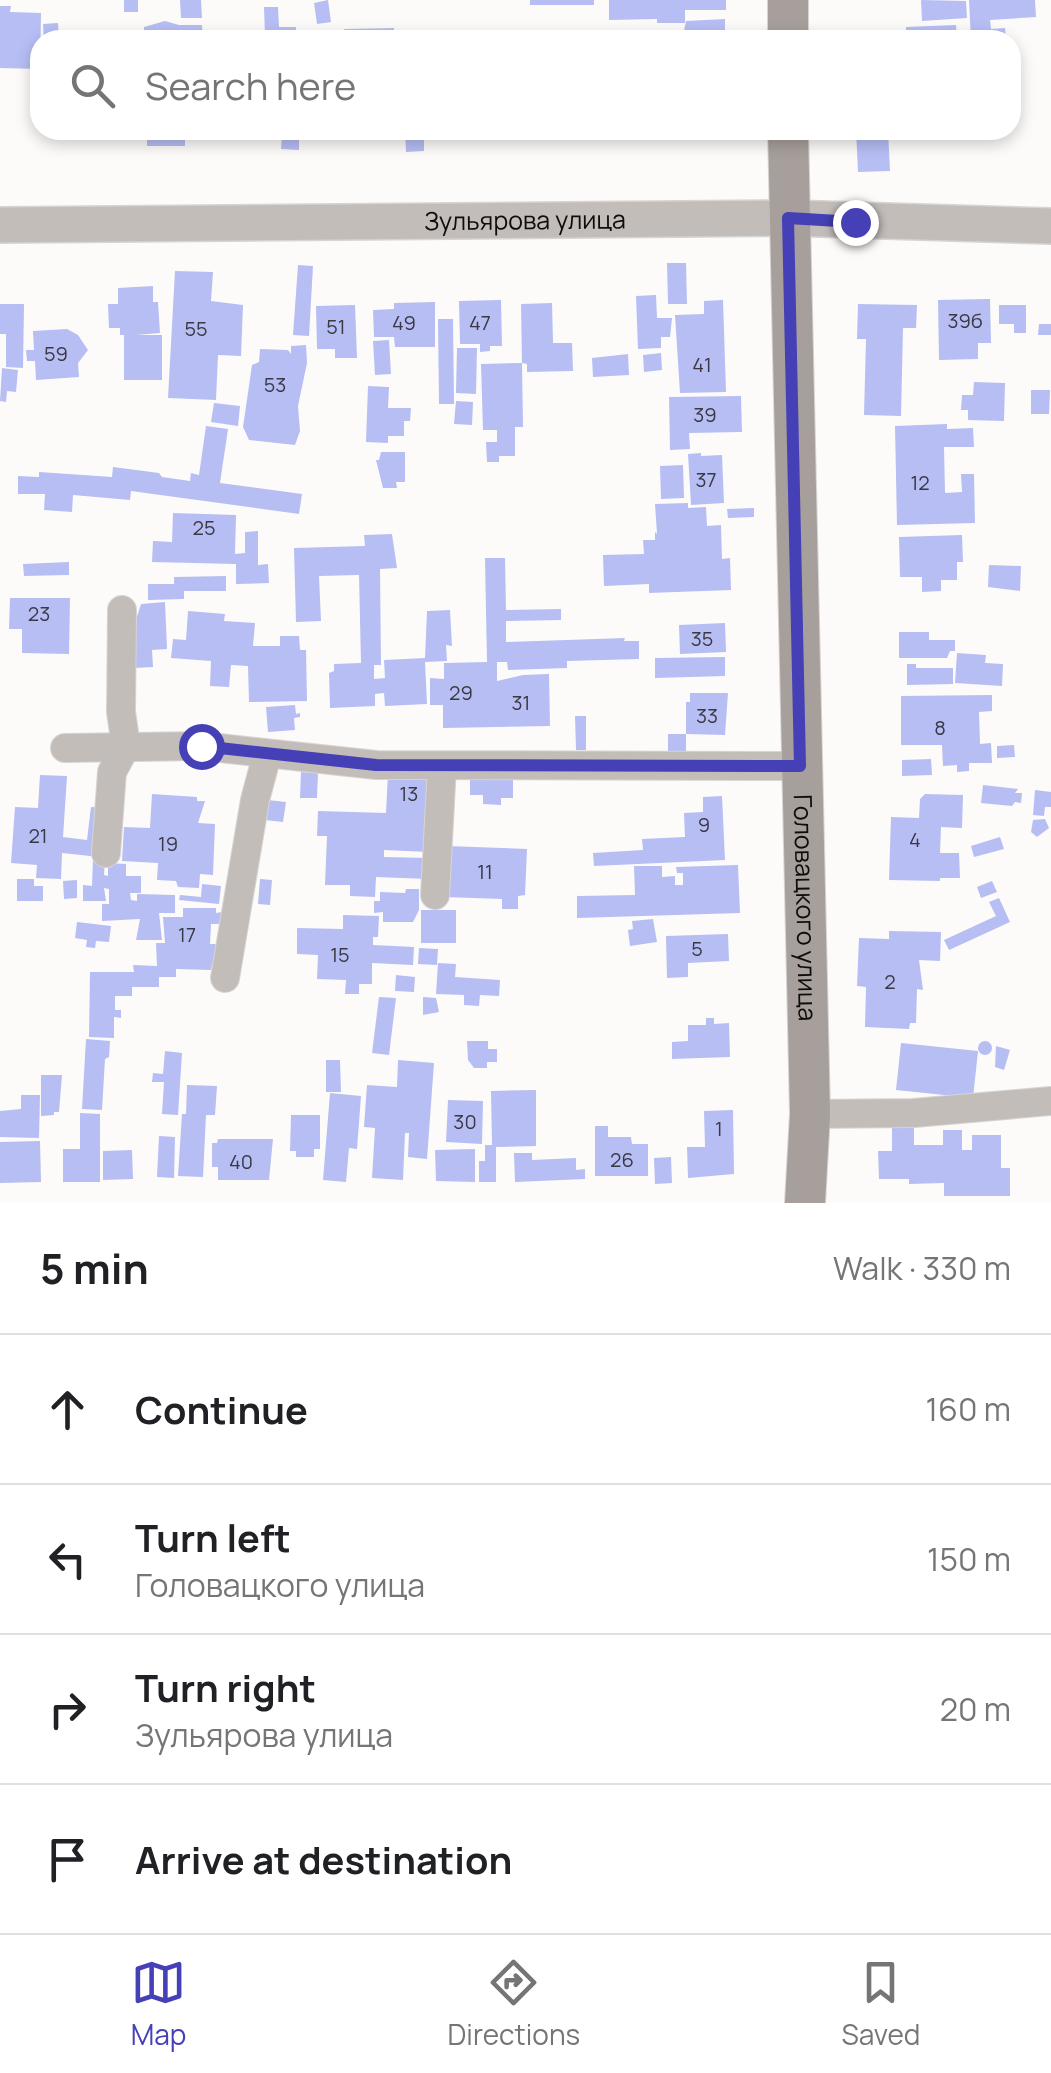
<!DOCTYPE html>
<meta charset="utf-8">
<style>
:root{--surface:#fff;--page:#f2f2f2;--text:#202124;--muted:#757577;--line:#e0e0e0;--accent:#4540b6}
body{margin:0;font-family:Manrope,sans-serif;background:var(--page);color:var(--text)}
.stop{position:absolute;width:30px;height:30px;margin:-22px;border:8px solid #4540b6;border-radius:50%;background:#fff}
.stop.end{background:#4540b6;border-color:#fff;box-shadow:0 2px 10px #0008}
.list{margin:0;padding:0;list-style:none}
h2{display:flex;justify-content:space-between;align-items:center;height:130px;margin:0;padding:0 40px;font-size:42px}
h2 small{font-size:32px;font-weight:400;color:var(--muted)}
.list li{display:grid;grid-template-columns:65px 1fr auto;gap:30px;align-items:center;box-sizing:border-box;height:150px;padding:0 40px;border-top:2px solid var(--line)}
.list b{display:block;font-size:38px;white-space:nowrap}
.list p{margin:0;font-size:32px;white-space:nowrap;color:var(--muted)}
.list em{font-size:32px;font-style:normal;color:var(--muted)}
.icon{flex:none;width:55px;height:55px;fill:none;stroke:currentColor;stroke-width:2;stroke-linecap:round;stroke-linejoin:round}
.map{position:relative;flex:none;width:1051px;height:1203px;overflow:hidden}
.search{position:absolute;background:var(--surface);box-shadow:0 5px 15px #0003;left:30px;right:30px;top:30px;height:110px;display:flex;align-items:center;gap:25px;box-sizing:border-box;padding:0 35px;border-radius:30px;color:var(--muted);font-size:38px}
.sheet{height:730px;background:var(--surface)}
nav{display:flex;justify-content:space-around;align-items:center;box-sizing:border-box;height:140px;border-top:2px solid var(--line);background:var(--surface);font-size:28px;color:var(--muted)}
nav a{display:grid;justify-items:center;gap:5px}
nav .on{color:var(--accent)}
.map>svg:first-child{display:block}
.building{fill:#b6bef4}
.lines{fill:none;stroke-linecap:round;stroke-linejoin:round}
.minor-casing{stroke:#d7d5d3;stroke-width:30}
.tertiary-casing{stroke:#d7d5d3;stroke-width:38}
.secondary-casing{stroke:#d7d5d3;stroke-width:42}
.minor{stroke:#c3bdba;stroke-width:28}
.tertiary{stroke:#c3bdba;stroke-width:35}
.secondary{stroke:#a79f9b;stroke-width:40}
.route{stroke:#4540b6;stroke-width:12}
.labels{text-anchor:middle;stroke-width:8;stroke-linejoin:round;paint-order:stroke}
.number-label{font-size:20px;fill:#3a3844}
.street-label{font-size:25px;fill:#100c0a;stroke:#fff}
</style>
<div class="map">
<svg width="1051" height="1203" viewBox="0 0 1051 1203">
<rect width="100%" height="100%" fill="#fdfbf9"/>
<g class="building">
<rect x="124" y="0" width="14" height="12"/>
<path d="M180,0H201L202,18H181Z"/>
<path d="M328,0L331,22L317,24L314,3Z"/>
<rect x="530" y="0" width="64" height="5"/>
<path d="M609,0H726V10H685V23H657V19L609,20Z"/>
<path d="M921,0L966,1L967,18L922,21Z"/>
<path d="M969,0H1035L1036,17L990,20L991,29L1005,28L1006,40H971Z"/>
<path d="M0,6H11L10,12L41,13L40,69L0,68Z"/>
<path d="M264,7H278L279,27H296V40H280V33L274,32L275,40H262L261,36H265Z"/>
<path d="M725,19V40H678V36H683L686,21Z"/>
<path d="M165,21L179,25H202L203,40H144V27Z"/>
<path d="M58,23L59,40H44L43,24Z"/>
<path d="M956,25L957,40H906V27Z"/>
<path d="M394,28V40H345L344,29Z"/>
<path d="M449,35V40H402V36Z"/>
<rect x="147" y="130" width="38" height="16"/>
<path d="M282,130H299V150L281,149Z"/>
<path d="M405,130H444V139L424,140V151L406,152Z"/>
<path d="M856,130H888L890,171L858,172Z"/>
<path d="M667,263H686L687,304H668Z"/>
<path d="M298,265L313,266L309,336L293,335Z"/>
<path d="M175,271L213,272L211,301L243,305L241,356L218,355L216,400L168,398Z"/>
<path d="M153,286V302H158L160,333L136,335H162V380H124V335H120V328H109L108,304H118V288Z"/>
<path d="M656,295L657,318H672L670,337H661V348L638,349L636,296Z"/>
<path d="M990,299L991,343H978V359L939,360L938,300Z"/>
<path d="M501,300L502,346H490V351L480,352V344H460L459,301Z"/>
<path d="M723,300L726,392L680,393L675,315L704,314V301Z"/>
<path d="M435,302V347H395L394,337H374L373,310L394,309V303Z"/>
<path d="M552,303L553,343H572L573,371L527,372V364L522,363L521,304Z"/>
<path d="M0,304H24L23,368L6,367V334H0Z"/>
<path d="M858,304L917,305L916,328H903L901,416L864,415L866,339H857Z"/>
<path d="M355,305L357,358H335V349H317L316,306Z"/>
<path d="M999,305H1026V333H1014V324H999Z"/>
<path d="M438,319H453L454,404H439Z"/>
<path d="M1039,324H1051V335H1038Z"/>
<path d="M67,329L78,335L88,350L78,363L79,377L36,380L35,361H27L26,350H34L33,331Z"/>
<path d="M389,340L391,374L375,375L373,341Z"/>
<path d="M306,345L307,363L298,406L300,431L295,445L249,440L243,427L252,365L259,362L260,349L288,350L291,354V346Z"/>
<path d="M457,348H477L476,394L456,393Z"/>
<path d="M661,353L662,370L644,372L643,355Z"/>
<path d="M628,354L629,375L593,377L592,358Z"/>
<path d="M522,363L523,427H515V456H499V462H487L486,442H497V430H483L481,364Z"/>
<path d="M2,368L18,370L16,392L7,391L6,402L0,401Z"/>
<path d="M974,382L1005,383L1004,421L968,420V410H961L962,395H973Z"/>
<path d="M368,386L389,387L388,408H411L410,421H404V436H388V443L366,442Z"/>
<path d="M1031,390H1050L1049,414H1031Z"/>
<path d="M741,396L742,432L689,433L690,449L670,450L669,397Z"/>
<path d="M456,401L473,402L472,425L454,424Z"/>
<path d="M214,403L240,406L238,426L211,422Z"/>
<path d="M947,424V429L973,428L974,447H944L945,493L962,492L961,474H974L975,523L897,525L895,426Z"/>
<path d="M206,426L228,429L220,483L302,494L299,514L131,491L130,500L73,495L72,512L44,510L45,494H18V476L39,477V472L112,477L113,467L159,473L162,477L190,481L191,473L199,475Z"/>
<path d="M381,452H405V482H396L397,488H383L376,460H379Z"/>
<path d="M701,453V456L722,455L724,503L691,505L688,454Z"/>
<path d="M683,465L684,498L661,499L660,466Z"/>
<path d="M688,503V508L706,507L707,526L721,525L722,559L730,558L731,590L649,593V584L604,586L603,555L644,554L643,540H655V532L657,534L655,504Z"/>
<path d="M754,508V517L728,518L727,509Z"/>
<path d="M173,513L236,515L235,554L245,553V532L258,531V565L268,564L269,583L236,584V564L152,562L153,541L172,542Z"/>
<path d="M392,534L397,568L380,569L381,665H374V679L385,678L384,660L425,658L427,611L450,610L452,646L446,645L447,661L425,662L427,704L385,706L384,693L375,694V706L330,708L329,673L334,671V664L361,663L359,575L319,576L321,621L296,622L294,548L365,546L364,535Z"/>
<path d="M962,535L963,562H957V580H941V591L922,592V577H900L899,537Z"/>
<path d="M485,558H505L506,610L561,609V620L506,621V642L625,638L624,641H639V659L567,661V668L508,670L507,662H497V681L523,675L549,674L550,726L443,728V705H430V678L444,679V663L487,662Z"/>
<path d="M69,562V575L24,576L23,564Z"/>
<path d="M989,565L1021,566L1020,591L988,587Z"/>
<path d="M226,576V591H184V599L148,600V584H174V577Z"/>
<path d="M10,598H70L69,654L22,653V629H9Z"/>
<path d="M165,602L167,649L152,650L153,667L135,668L133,629L141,604Z"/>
<path d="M188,611L225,614L224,621L255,623L253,646H280V636H299L300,650H306L307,701L249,702L248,666L231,665L229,687L210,686L211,661L171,658L173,639L186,640Z"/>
<path d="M725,623L726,652L680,654L679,625Z"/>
<path d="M899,632H929V640H955V651H950L947,658H899Z"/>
<path d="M957,653L986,655L985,663L1003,664L1002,686L955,683Z"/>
<path d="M725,657V676L655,678V658Z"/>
<path d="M907,664H916V668H953V684L907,685Z"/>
<path d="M690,693H728L725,735L686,734V702H690Z"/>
<path d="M992,695V711L979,712L980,744L991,743L992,763H969V771L957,772V765L943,766L942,745H901V696Z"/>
<path d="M295,705L296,714L300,713V717L294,718L295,730L268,732L266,707Z"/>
<path d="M575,716H586V750H576Z"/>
<rect x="668" y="734" width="18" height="17"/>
<path d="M1014,745L1015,757L997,758V746Z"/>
<path d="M931,759L932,775L902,776V760Z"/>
<path d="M301,772L318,773L317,798H300Z"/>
<path d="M388,773L432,775L429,852L384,850V857L429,858L428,879L376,877L375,897L350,896V885H325L327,836H317L318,811L386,813Z"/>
<path d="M40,775L67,776L63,837L87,840L91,807L104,808L100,857L62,853L61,879L36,878L37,865L11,863L15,807L38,808Z"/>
<path d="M470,779H513V798H501V805L483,804V795H470Z"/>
<path d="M983,785L1018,789L1015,793H1022L1021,803L1015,802L1012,806L981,803Z"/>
<path d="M1035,790L1051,792V807H1045L1044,816L1033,815Z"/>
<path d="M152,794L197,797V801H205L198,823L215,824L213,875L200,874L199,888L178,887L176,881L157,880L158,863L122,861L124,827L150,828Z"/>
<path d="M925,794L963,795L962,828L941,827L940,853H959L960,878H940V881L889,880L891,817L919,818L920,799Z"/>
<path d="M722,796L725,860L594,866L593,853L643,850L642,839L685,837L684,813L703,812V797Z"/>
<path d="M268,800L286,802L283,822L265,820Z"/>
<path d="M1045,819L1049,828L1037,837L1031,832L1033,820Z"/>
<path d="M1000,837L1004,849L974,857L971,846Z"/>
<path d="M446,846L527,849L525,895L518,896V909H502V899L444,897Z"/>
<path d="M93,858L105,859L104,875L108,876V863L126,864V876H141V893H130L131,900L137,901V894L175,895V913H159L162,940H136L140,919L102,921V904H109V889L104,888L106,901H83V885L92,886Z"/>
<path d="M738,865L740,913L577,918V896L635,895L634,866H662V877L675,876V885H683V873H677L676,867Z"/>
<path d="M17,879H34V886H43V901H17Z"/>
<path d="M260,879L272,880L270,905L258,904Z"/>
<path d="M77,880V898L64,899L63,881Z"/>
<path d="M992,881L997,892L981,898L977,887Z"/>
<path d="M202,884L221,886L219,904L179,900L180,895L201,897Z"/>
<path d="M406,889H419V910L413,922H383V912L374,913V901H380V892L405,893Z"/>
<path d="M999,898L1010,922L949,950L944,940L996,916L989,902Z"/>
<path d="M183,908H216V913L222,912V924H211L210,944H218L217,965H212L211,970L176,969V977H159V987H132V996H115V1010H121V1018L114,1017V1038L89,1037L90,972H134L133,965L157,966L156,943H165L163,917H183Z"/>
<rect x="421" y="910" width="35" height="33"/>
<path d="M343,915L379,916L378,937H373V945L414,947L413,965L372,963V984H359V994H345L346,980L317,979L318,955L297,954V928L343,929Z"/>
<path d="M653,919L657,942L630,946L628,930L633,929L632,921Z"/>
<path d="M77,922L111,926L109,942L96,941L95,948L86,947L87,940L75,938Z"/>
<path d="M889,931L941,932L940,961L919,960L923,990L917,989L916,1023H910L909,1029L865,1027L866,987L857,986L859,938L889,939Z"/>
<path d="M728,934L729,961L688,963V977L667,978L666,936Z"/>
<path d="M419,948L438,949L437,965L418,964Z"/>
<path d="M438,963L456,964L455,977L500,980L499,996L480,995L479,1006L464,1005V995L436,994Z"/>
<path d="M396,975L415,977L414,992L395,991Z"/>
<path d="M379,997L396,998L389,1055L372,1053Z"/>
<path d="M423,997L436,998L439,1012L423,1015Z"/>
<path d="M706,1018H714V1024L729,1023L730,1057L672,1059V1042L688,1041V1025H706Z"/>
<path d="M86,1039L110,1041L109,1057L105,1059L102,1110L82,1109Z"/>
<path d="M467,1041H488V1049H497V1062H487V1068H474L468,1060Z"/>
<circle cx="985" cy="1048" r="7"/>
<path d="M901,1043L978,1051L973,1098L896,1090Z"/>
<path d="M996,1046L1010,1050L1004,1070L995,1067Z"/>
<path d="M165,1051L182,1053L178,1115L162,1114L164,1082H152L153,1073L163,1074Z"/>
<path d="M326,1060H340L341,1092H326Z"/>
<path d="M398,1060L434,1063L427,1159L408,1157L409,1133H405L403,1180L372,1178L375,1128L364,1127L367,1085L397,1087Z"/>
<path d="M41,1075H62L59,1112H54V1115L41,1116Z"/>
<path d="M187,1085L217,1086L215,1115H206L203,1177L178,1176L182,1114H186Z"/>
<path d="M536,1090V1146L496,1147V1182H479V1161H485V1145H492L491,1091Z"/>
<path d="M330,1093L361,1096L357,1149L349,1148L346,1182L323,1180Z"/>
<path d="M21,1095H40L39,1138L0,1137V1111L21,1109Z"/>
<path d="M448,1100L483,1101L482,1144L446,1142Z"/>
<path d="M733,1110L734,1174L688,1178L687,1147H705L704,1111Z"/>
<path d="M80,1113L100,1114V1182H63V1149H80Z"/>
<path d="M291,1115H320V1149H314V1157H296V1151H290Z"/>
<path d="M892,1122H914V1145H943V1130H962V1150H972V1135H1001V1168H1010V1196H944V1183L909,1184V1179H879L878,1151H892Z"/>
<path d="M595,1126H608V1137H631L632,1144H648V1176H595Z"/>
<path d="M159,1136L175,1137L174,1178L157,1177Z"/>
<path d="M218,1139H273L269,1180H218V1167H212V1143H217Z"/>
<path d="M40,1141L41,1182L0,1183V1142Z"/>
<path d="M475,1149V1182L436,1181L435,1150Z"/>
<path d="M132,1150L133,1179L103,1180V1151Z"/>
<path d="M514,1153H532V1160L576,1158V1170L585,1169V1179L515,1182Z"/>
<path d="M671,1157L672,1183L655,1184L654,1158Z"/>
</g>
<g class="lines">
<defs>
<g id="minor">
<path d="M65,748L201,746L376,765L800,766"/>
<path d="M106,853L112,772L126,746L121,712L122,610"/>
<path d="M435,895L442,766"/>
<path d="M225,978L255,800L267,755"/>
<path d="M810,1114L914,1113L1051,1101"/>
</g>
<g id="tertiary">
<path id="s1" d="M0,225L788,218L1051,226"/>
</g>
<g id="secondary">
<path d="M788,0V40"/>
<path id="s2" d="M788,130L810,1114L805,1203"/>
</g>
</defs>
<use href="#minor" class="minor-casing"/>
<use href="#tertiary" class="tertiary-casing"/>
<use href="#secondary" class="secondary-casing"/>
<use href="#minor" class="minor"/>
<use href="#tertiary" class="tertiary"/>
<use href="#secondary" class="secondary"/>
</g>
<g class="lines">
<path class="route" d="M201,746L376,765L800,766L788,218L855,222"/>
</g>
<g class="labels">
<g class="number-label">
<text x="965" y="328">39б</text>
<text x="404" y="330">49</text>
<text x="480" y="330">47</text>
<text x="336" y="334">51</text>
<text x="196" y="336">55</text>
<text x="56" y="361">59</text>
<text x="702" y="372">41</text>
<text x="275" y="392">53</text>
<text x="705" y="422">39</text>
<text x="706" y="487">37</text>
<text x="920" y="490">12</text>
<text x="204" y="535">25</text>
<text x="39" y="621">23</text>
<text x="702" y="646">35</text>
<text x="461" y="700">29</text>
<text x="521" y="710">31</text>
<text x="707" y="723">33</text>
<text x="940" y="735">8</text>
<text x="409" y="801">13</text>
<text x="704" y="832">9</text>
<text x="38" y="843">21</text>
<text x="915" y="847">4</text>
<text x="168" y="851">19</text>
<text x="485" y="879">11</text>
<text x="187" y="942">17</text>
<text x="697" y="956">5</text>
<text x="340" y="962">15</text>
<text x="890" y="989">2</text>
<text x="465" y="1129">30</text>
<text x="719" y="1136">1</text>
<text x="622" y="1167">26</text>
<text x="241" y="1169">40</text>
</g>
<g class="street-label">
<text dy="9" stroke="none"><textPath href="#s1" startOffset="525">Зульярова улица</textPath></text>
<text dy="9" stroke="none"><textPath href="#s2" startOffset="778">Головацкого улица</textPath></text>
</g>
</g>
</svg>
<div class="stop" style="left:201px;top:746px"></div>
<div class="stop end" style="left:855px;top:222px"></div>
<div class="search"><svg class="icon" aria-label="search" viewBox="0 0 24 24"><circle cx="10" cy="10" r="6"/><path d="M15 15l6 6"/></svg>Search here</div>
</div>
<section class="sheet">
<h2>5 min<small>Walk · 330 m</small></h2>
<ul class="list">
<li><svg class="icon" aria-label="ahead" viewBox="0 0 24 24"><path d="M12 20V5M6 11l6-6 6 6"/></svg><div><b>Continue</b></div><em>160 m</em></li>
<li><svg class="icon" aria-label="left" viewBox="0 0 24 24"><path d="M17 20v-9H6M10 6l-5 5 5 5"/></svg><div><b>Turn left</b><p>Головацкого улица</p></div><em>150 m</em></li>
<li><svg class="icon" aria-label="right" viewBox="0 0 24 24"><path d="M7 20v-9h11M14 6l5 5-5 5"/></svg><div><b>Turn right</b><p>Зульярова улица</p></div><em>20 m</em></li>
<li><svg class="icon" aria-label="arrive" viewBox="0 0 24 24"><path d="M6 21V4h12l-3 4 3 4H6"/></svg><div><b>Arrive at destination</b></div></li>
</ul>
</section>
<nav>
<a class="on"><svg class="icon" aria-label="map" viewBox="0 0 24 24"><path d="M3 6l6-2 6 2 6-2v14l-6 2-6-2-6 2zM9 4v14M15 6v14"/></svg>Map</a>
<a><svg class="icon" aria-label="directions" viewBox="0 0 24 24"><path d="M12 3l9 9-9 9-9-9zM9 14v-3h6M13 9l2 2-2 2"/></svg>Directions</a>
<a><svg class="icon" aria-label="saved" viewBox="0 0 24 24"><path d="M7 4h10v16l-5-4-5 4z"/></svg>Saved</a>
</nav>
